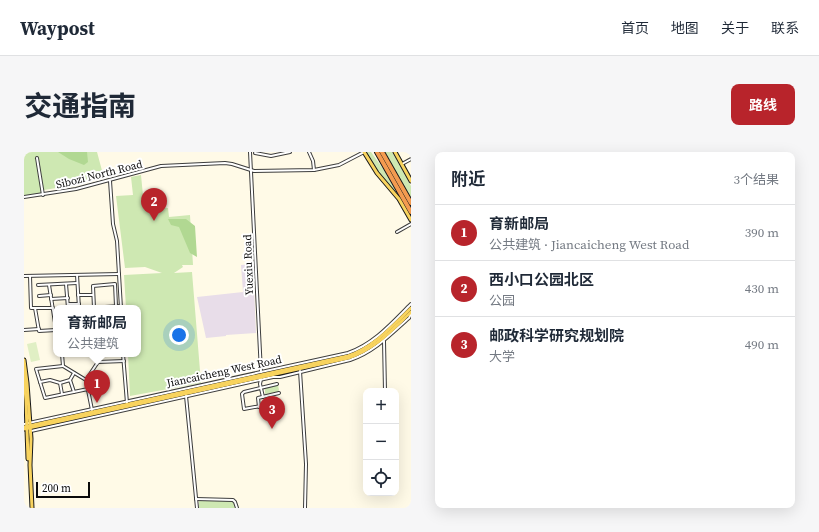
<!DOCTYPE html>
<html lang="zh">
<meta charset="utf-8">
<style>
:root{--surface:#fff;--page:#f6f6f7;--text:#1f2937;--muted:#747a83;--line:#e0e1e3;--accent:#b8242b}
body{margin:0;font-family:"Source Serif 4","Noto Sans SC",serif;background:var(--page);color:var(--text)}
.controls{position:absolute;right:12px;bottom:12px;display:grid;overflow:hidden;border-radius:8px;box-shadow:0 4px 16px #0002}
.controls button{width:36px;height:36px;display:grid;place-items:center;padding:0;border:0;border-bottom:1px solid var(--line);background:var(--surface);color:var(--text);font:20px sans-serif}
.scale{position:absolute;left:12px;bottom:10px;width:54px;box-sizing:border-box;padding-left:4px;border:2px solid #0a0a0a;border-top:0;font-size:11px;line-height:14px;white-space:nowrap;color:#0a0a0a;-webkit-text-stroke:3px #fff;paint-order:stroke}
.you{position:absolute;left:155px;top:183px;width:14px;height:14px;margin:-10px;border:3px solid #fff;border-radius:50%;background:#1a73e8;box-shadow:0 0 0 6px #1a73e833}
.badge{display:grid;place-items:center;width:26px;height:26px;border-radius:50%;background:var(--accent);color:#fff;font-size:13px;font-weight:700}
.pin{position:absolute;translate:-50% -33px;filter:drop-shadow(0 1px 2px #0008)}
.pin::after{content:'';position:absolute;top:21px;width:14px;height:12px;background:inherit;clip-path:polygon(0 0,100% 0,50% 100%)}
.popup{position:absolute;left:29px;top:153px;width:88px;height:52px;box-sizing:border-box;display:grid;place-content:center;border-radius:8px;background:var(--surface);filter:drop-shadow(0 1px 3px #0005);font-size:13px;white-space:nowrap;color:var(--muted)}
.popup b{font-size:15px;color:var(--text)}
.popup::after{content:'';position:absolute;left:50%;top:100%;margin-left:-8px;border:8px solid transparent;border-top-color:var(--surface)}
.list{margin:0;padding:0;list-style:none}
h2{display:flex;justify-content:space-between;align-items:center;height:52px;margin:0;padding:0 16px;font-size:17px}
h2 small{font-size:13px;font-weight:400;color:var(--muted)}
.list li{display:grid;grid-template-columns:26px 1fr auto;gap:12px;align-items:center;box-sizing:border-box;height:56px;padding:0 16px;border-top:1px solid var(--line)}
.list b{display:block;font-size:15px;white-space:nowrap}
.list p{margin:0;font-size:13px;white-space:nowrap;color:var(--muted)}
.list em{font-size:13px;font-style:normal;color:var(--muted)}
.icon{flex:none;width:22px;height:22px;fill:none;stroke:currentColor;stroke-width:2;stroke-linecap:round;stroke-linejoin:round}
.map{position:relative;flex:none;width:387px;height:356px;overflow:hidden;border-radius:8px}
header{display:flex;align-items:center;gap:24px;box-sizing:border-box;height:56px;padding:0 20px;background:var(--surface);border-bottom:1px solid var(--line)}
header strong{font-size:19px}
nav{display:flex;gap:22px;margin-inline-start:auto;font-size:14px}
.intro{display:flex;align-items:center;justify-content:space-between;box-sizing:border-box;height:96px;padding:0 24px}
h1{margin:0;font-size:28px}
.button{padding:10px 18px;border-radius:8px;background:var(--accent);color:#fff;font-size:14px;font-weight:700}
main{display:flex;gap:24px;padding:0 24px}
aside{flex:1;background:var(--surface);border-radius:8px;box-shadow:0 4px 16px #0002}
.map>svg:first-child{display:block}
.industrial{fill:#e8dde9}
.green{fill:#cee8b2}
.forest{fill:#b1d892}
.pitch{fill:#e0efc4}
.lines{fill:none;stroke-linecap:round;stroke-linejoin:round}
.minor-casing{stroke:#3d3d3d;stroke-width:4}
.major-casing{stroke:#1b1b1b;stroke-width:5}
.highway-casing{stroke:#1b1b1b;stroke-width:6}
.minor{stroke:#fff;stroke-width:2}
.major{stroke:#f8d35e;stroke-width:3}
.highway{stroke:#f49b50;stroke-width:4}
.labels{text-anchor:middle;stroke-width:4;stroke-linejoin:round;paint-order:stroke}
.street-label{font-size:11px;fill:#0a0a0a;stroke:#fff}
</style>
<header>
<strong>Waypost</strong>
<nav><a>首页</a><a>地图</a><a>关于</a><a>联系</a></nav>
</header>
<div class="intro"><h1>交通指南</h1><a class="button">路线</a></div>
<main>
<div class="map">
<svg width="387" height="356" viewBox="0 0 387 356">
<rect width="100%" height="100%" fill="#fffae7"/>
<path class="industrial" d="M229,112L232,181L202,183V184L182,186L173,145L219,140L217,113Z"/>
<g class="green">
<path d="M0,0H73L80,26L68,27L62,31L20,38L17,42L0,45Z"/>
<path d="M341,0H347L360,18L375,45L356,24Z"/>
<path d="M361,0H368L387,34V47Z"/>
<path d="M117,23L120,54L144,56L145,65L166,63L169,113H158L159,115L150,121L168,120L177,231L106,244L104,202H114V156H102L100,123L138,121L121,115L101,116L92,44L109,43L107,25Z"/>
<path d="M254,233L255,238L254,240L241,242V236Z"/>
<path d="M175,349H208L211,350L212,356H175Z"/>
</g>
<g class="forest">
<path d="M34,0H63L64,10L60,13L45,7Z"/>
<path d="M144,67H162L171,74L173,105L166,101L155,75L147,73Z"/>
</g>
<path class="pitch" d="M12,190L16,208L7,210L3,192Z"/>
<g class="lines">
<defs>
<g id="minor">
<path d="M226,0L237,220"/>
<path d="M285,0L289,9L290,18"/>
<path d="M231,1L247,4L266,0"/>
<path d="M13,6L19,43"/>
<path d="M378,12L387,7"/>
<path d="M86,29L89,72L93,89L97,156"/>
<path d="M0,45L52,37L137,14L201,11L208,12L230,19L290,18L315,13L340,0"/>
<path d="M373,80L387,72"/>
<path d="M53,123L55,156"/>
<path d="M0,124L95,122"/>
<path d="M6,124L7,156H29"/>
<path d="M42,132L44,156"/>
<path d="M14,133L53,131"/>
<path d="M25,133L32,177"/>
<path d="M54,143H69"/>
<path d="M15,144L27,143"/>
<path d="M27,147L44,146"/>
<path d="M44,152H55"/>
<path d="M11,156L15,179L32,178"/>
<path d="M65,156L97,154"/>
<path d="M70,156L69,134L91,132L92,154"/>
<path d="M0,178L15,177"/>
<path d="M360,189L361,239"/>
<path d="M38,202L39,214L62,228"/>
<path d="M99,202L103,251"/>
<path d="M74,210L100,209"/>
<path d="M39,214L12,217L21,246L64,237"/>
<path d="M276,219L282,312L281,356"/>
<path d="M237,227L236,232L239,245"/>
<path d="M46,228L50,221"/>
<path d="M16,230L26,228L36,231"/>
<path d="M38,242L36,231L46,228L50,240"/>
<path d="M162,244L173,356"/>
<path d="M253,251L220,257L218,242L220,240L253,232"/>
<path d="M235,255L234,246L255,241"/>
<path d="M68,258L62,228L74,210L71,202"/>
<path d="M0,272L324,201C350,192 368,171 387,152"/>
<path d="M7,279L249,225H256L326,208C350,200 367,182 385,166L387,162"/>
<path d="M172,347L209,348L211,350L213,356"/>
</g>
<g id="major">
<path d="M340,0L353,21L375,47L387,68"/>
<path d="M371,0L387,29"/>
<path d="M0,208L3,231L7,287L6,313L8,356"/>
<path d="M0,221L2,249L4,307"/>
<path d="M0,275L324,204C350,195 368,174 387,156"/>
<path d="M0,277L324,206C350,198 368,178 387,160"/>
</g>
<g id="highway">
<path d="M353,0L387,60"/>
<path d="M358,0L387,51"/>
</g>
</defs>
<use href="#minor" class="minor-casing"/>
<use href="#major" class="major-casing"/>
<use href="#highway" class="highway-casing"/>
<use href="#minor" class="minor"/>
<use href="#major" class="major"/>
<use href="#highway" class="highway"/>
</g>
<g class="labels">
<g class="street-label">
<text transform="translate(75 22) rotate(-14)" y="4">Sibozi North Road</text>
<text transform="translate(224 113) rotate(-92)" y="4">Yuexiu Road</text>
<text transform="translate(200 219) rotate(-12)" y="4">Jiancaicheng West Road</text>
</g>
</g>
</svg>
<div class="controls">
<button>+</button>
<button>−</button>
<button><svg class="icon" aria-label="locate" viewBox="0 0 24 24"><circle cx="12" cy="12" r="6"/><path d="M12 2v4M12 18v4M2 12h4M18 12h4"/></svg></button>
</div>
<div class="scale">200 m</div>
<div class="you"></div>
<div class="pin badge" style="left:73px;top:251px">1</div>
<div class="popup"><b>育新邮局</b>公共建筑</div>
<div class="pin badge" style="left:130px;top:69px">2</div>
<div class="pin badge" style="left:248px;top:277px">3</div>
</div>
<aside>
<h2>附近<small>3个结果</small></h2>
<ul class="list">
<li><span class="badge">1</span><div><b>育新邮局</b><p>公共建筑 · Jiancaicheng West Road</p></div><em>390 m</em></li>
<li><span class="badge">2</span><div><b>西小口公园北区</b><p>公园</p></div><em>430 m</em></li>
<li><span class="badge">3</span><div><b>邮政科学研究规划院</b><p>大学</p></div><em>490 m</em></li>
</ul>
</aside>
</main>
